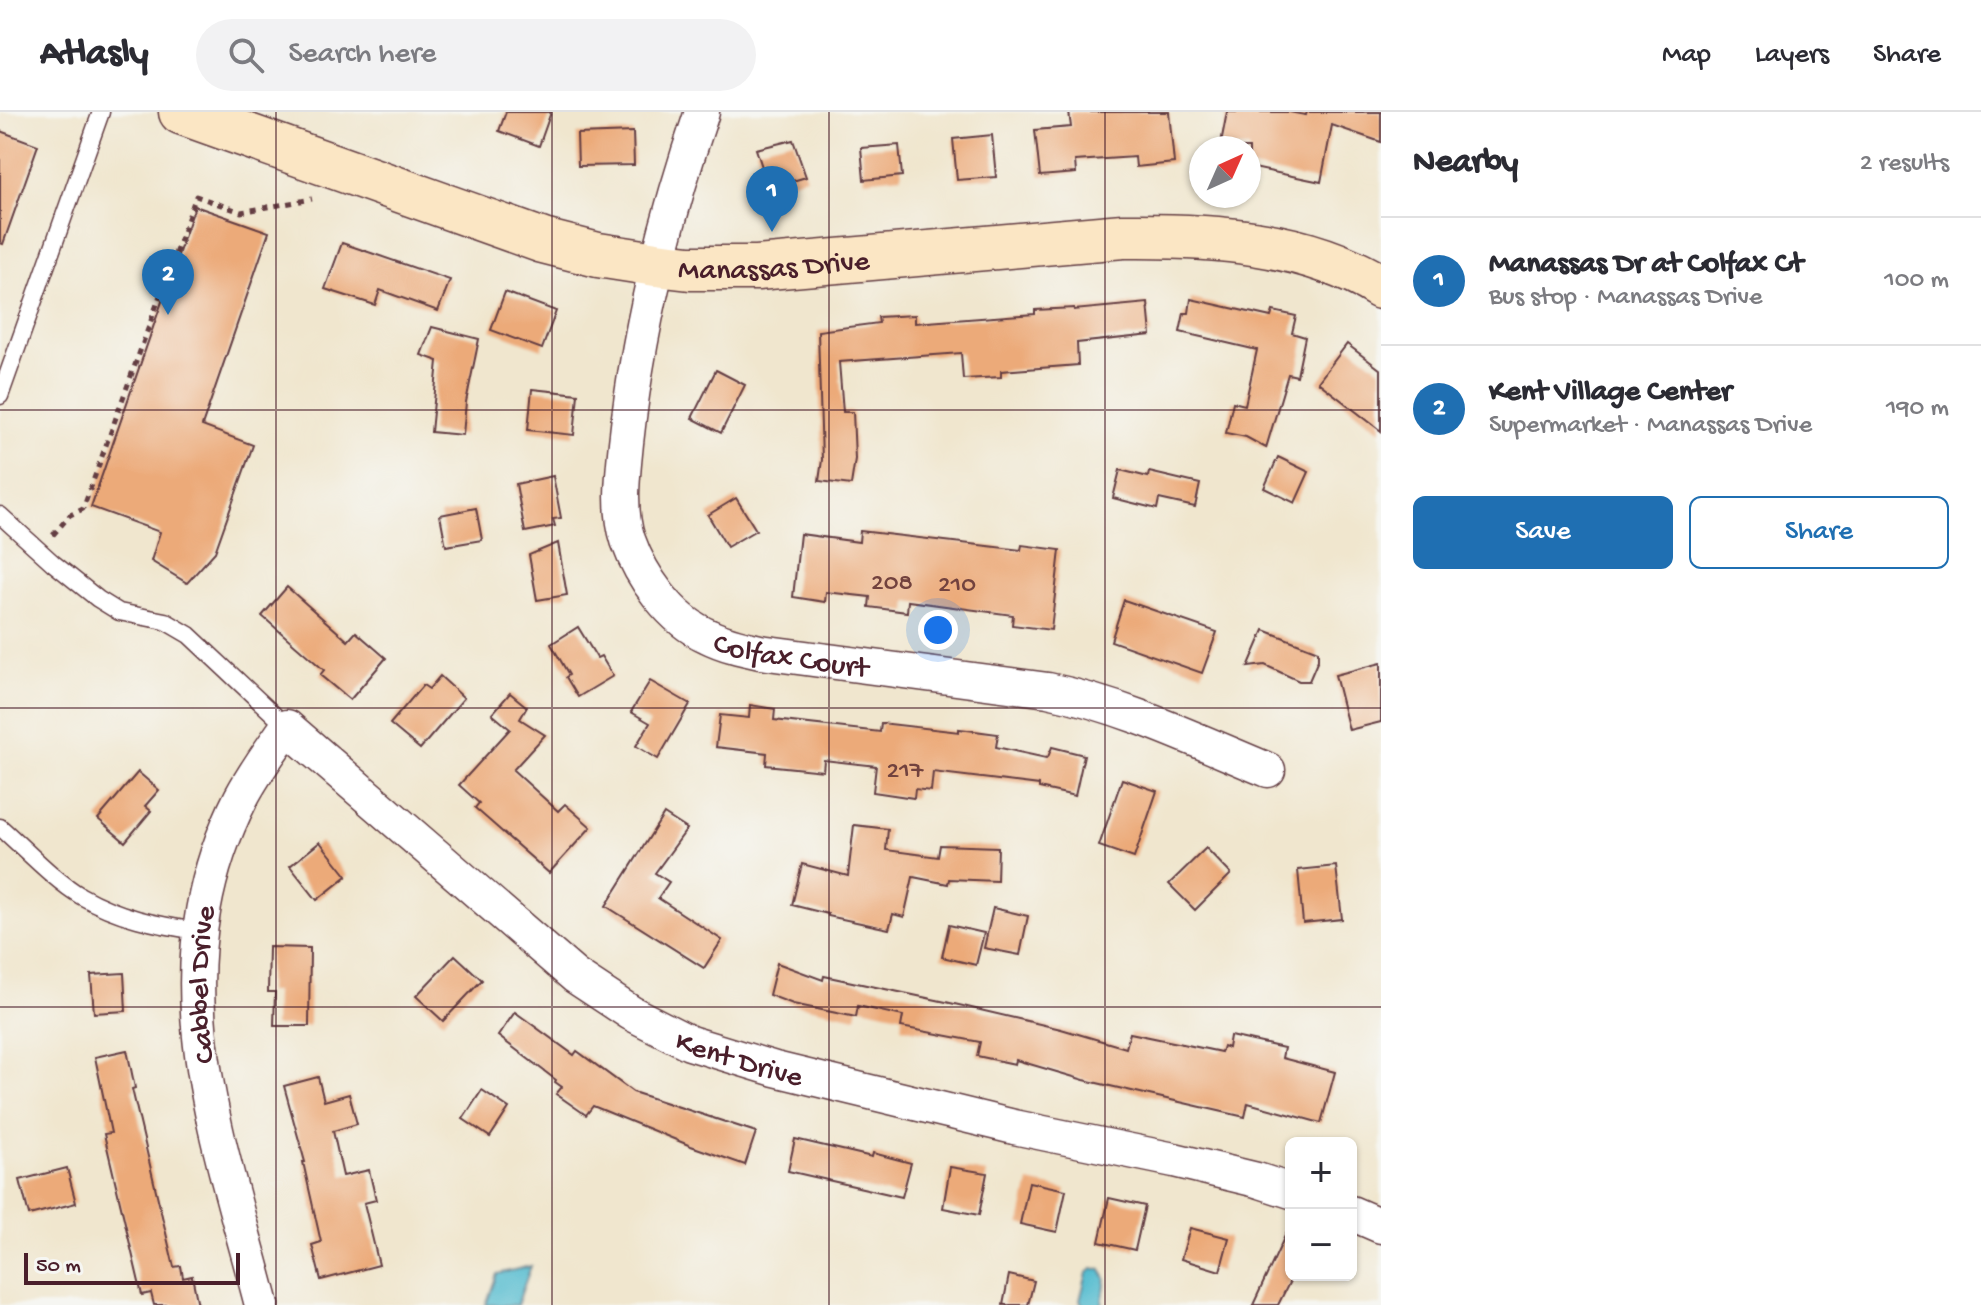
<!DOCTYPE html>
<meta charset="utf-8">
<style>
:root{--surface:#fff;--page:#f2f2f3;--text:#2b2b33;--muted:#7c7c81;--line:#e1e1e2;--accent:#1f6fb2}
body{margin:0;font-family:"Gochi Hand",sans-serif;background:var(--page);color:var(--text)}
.controls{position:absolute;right:24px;bottom:24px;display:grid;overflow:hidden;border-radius:12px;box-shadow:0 2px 6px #0004}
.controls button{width:72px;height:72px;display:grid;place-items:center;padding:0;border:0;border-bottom:2px solid var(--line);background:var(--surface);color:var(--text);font:40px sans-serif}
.compass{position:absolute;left:1189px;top:24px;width:72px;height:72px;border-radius:50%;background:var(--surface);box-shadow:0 2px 6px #0004;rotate:45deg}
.scale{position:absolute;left:24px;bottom:20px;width:216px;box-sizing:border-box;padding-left:8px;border:4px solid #4a1f2b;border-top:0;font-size:22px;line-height:28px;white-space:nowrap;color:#4a1f2b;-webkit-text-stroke:6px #f6f6f2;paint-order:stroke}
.you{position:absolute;left:938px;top:518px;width:28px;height:28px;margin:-20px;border:6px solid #fff;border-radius:50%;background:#1a73e8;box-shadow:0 0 0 12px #1a73e833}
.badge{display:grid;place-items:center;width:52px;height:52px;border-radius:50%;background:var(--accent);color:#fff;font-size:26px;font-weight:700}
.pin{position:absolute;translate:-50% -66px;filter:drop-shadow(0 2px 4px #0008)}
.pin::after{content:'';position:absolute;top:42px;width:28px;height:24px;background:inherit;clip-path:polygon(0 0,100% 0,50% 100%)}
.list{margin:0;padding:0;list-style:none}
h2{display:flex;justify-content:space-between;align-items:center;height:104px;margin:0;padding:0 32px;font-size:34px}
h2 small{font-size:26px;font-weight:400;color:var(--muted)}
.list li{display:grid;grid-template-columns:52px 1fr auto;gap:24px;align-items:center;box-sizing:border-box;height:128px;padding:0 32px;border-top:2px solid var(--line)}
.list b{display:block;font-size:30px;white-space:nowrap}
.list p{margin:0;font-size:26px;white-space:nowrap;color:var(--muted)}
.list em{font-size:26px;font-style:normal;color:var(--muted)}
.actions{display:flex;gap:16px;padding:24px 32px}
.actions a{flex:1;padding:18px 0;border:2px solid var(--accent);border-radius:12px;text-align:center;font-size:28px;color:var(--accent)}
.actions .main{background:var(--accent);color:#fff}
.icon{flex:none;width:44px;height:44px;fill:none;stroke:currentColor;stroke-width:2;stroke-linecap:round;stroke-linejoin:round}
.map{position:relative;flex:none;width:1381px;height:1193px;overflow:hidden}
header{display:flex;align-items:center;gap:48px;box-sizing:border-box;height:112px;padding:0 40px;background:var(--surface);border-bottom:2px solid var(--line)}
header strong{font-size:38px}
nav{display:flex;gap:44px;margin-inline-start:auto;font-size:28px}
.search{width:560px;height:72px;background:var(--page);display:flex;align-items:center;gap:20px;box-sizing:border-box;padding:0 28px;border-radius:44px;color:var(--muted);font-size:30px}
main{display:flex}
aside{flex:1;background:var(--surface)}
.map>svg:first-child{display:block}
.water{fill:#52bbcf;stroke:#4e6d7d;stroke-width:2}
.building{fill:#ecaa79}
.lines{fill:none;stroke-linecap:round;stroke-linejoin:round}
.lane-casing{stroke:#633d43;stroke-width:19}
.street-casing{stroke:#633d43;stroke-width:37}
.secondary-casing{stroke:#633d43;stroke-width:47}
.path{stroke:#633d43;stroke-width:5;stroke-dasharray:6 6;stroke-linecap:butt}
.lane{stroke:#fff;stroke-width:16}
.street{stroke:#fff;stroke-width:34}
.secondary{stroke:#fbe6c4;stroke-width:44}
.grid{fill:none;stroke:#4a1f2b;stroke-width:2;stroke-opacity:0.55}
.labels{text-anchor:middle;stroke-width:6;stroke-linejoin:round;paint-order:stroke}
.number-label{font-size:26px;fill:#72423e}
.street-label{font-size:30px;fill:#4a1f2b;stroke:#f6f6f2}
</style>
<header>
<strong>Atlasly</strong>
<div class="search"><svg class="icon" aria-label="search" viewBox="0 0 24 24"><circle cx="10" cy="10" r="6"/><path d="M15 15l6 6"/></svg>Search here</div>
<nav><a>Map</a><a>Layers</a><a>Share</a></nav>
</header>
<main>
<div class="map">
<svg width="1381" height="1193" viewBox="0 0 1381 1193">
<rect width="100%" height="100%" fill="#f6f6f2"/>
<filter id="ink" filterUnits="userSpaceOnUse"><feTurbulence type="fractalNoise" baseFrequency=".0125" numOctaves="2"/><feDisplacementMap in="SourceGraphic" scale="16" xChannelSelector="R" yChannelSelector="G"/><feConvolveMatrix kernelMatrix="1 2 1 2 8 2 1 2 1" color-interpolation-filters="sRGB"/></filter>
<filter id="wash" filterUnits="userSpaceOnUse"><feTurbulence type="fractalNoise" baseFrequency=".006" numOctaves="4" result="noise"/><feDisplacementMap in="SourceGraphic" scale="32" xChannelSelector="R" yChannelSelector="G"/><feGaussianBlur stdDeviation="1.8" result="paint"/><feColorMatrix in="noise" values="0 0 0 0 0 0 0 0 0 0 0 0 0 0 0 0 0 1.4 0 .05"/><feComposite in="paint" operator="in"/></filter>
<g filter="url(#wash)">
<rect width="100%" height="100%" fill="#f0e6ce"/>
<g class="water">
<path d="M531,1154L517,1193H486L497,1162Z"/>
<path d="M1093,1157H1100L1106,1166L1102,1193H1083L1080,1188L1087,1161Z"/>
</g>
<g id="blocks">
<g class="building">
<path d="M506,0H551L539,34L499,19Z"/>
<path d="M1069,0H1169L1174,51L1136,55L1135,45L1075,49L1076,61L1040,64L1035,18L1071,15Z"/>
<path d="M1227,0H1289L1306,3L1307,0H1381V30L1332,13L1321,70L1249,55V36H1220Z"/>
<path d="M0,19L38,33L3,132L0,131Z"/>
<path d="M633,20L634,53L578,54L577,22Z"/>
<path d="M992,23L996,65L957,68L953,27Z"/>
<path d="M793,28L806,65L769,76L756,37Z"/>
<path d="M899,33L902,64L864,68L861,36Z"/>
<path d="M195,94L269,120L202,314L253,333L215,440L187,471L151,449L160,420L91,395Z"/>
<path d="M342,131L450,168L438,199L380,178L375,193L325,177Z"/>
<path d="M505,180L556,199L542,237L491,218Z"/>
<path d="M1191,187L1271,205L1273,199L1296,204L1292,221L1305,225L1297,264L1288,262L1266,336L1246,325L1226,321L1233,290L1245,293L1257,238L1180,220L1184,201H1189Z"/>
<path d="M1148,191L1151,223L1077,231L1078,253L1001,259V265L963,267L961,241L839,250L843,300H853L855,347L851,373L819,369L822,348L818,219L879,211L878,205L915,203V211L1035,202V198L1074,196V198Z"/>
<path d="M432,215L479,227L466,290L463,323L431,320L438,249L421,243Z"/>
<path d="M1347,232L1381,258V319L1318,270Z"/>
<path d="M716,258L745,273L721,321L692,306Z"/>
<path d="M532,277L578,282L574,323L528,318Z"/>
<path d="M1278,345L1309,360L1295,391L1264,376Z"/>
<path d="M1120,358L1148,365L1149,360L1200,372L1195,395L1159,387L1157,397L1113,386Z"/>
<path d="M553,364L561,406L553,407L555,414L525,420L516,372Z"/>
<path d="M736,386L756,418L727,435L708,403Z"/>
<path d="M476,396L482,428L446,434L440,403Z"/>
<path d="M860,419L1021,438L1022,433L1060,438L1051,518L1012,513L1013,503L908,489L907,500L869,495L870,485L826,480L825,490L793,485L800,422L859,430Z"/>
<path d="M558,431L567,483L537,488L529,443Z"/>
<path d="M287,475L348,529L356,520L386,546L350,588L320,563L324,558L262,504Z"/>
<path d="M1124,488L1217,520L1202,561L1111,529Z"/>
<path d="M578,515L597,546L601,544L613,564L578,585L566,565L569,563L551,532Z"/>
<path d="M1264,518L1318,539V548L1309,569H1299L1265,553L1248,555Z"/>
<path d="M1381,551V610L1349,618L1335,563Z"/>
<path d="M440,564L464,586L420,637L390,612L423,573L429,577Z"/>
<path d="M650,569L690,592L658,647L636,634L650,611L631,600Z"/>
<path d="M510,581L527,595L520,607L545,623L513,658L558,699L565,692L591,715L549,761L475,696L479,691L459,673L510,617L492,602Z"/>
<path d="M750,593L775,597L774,608L880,620L881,611L959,620V617L998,622L996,635L1046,646L1048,645L1052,635L1084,643L1075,684L1039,676V673L933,660L931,679L915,677L914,686L873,680L876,654L824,648L823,659L766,653L767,641L716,635L720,603L749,606Z"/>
<path d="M138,660L159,678L145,694L151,699L125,730L98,707Z"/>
<path d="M1122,667L1157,679L1134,746L1099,734Z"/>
<path d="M664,702L687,717L655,761L669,770L658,786L722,828L704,856L606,794Z"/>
<path d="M854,713L888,717L886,738L938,745L940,733L998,735L997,769L949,767L948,772L913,765L904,805L893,802L889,817L828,804V802L792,793L802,752L848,764Z"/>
<path d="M320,730L347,764L317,788L290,754Z"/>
<path d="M1206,736L1231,762L1195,798L1169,772Z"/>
<path d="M1336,754L1342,807L1303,811L1298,758Z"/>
<path d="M993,796L1028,804L1020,843L984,836Z"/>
<path d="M949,813L984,821L976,853L942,845Z"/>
<path d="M269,835L310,836L309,914H274L275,880H268Z"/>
<path d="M455,843L482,868L443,909L416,884Z"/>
<path d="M777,851L823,868L824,864L946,890L1061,917L1126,936L1130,921L1221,940L1223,934L1228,936L1230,924L1284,936L1282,946L1335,960L1321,1011L1248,991L1245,1005L1084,968L1016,948L1015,952L977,944L980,930L901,915L903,904L858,894L856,905L793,892L769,883Z"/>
<path d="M124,861L126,899L94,901L91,863Z"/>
<path d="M515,900L574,943L577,939L633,980L756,1020L745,1053L691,1034L593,994L586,1003L556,982L562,975L555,970L556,968L498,924Z"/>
<path d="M127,938L135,976L132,977L174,1155L181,1154L183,1166L192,1164L198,1193H154L151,1181L142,1183L104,1022L111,1021L95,945Z"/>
<path d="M318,965L324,989L349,982L357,1012L333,1019L343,1064L369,1058L376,1088L364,1091L379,1153L321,1168L312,1133L321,1130L303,1050H305L284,974Z"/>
<path d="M482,978L509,996L490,1025L463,1007Z"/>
<path d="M795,1027L872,1045L873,1041L911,1051L902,1085L788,1059Z"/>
<path d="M950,1055L987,1061L979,1103L943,1096Z"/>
<path d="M67,1056L76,1091L29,1103L20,1068Z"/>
<path d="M1029,1070L1066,1078L1057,1120L1020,1112Z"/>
<path d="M1109,1086L1145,1094L1135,1138L1099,1130Z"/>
<path d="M1291,1111V1167L1278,1193H1253Z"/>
<path d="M1190,1116L1229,1126L1220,1159L1181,1147Z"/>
<path d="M1009,1163L1034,1169L1028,1193H1003Z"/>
</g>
</g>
</g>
<g filter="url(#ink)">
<use href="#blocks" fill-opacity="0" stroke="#633d43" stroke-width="2"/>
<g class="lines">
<defs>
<g id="lane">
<path d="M0,284L101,0"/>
<path d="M0,403L53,451L98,487L119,500L165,509L189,523L287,615"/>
<path d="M0,715C24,736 55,769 81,784C118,805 156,813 198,819"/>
</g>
<g id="street">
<path id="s1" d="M702,0C665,108 638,218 626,331C623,362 618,397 628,428C641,465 671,508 708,524C724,532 742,536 760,540L1048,578C1125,594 1195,628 1268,658"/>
<path d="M1351,1101L1381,1114"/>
<path id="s2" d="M262,1193C217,1019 153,859 241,686C254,661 271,638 287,615L575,864L631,901L690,931L775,957L1014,1015L1174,1048L1257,1068L1291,1079"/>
</g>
<g id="secondary">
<path id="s3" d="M181,0L543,129L598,143L656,152L690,156H757L1123,124C1209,123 1306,128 1381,175"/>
</g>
</defs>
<use href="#lane" class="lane-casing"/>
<use href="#street" class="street-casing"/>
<use href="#secondary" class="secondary-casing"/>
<path class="path" d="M53,423L70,403L83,397L196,84L241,100L312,87"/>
<use href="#lane" class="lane"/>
<use href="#street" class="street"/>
<use href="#secondary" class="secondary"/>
</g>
</g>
<path class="grid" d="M276,0V1193M552,0V1193M829,0V1193M1105,0V1193M0,298H1381M0,596H1381M0,895H1381"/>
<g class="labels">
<g class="number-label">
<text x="892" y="477">208</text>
<text x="957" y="479">210</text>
<text x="905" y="665">217</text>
</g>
<g class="street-label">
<text dy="10" stroke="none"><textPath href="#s3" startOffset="618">Manassas Drive</textPath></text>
<text dy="10" stroke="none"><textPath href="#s1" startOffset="652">Colfax Court</textPath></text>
<text dy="10" stroke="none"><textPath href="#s2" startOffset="328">Cabbel Drive</textPath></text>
<text dy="10" stroke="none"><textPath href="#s2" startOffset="1172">Kent Drive</textPath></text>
</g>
</g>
</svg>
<div class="controls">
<button>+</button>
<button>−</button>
</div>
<svg class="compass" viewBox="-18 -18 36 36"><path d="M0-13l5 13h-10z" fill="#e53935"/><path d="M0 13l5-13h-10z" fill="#7c7c81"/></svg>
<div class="scale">50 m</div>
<div class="you"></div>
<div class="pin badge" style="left:772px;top:120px">1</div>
<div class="pin badge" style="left:168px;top:203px">2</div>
</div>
<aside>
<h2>Nearby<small>2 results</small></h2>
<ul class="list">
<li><span class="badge">1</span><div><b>Manassas Dr at Colfax Ct</b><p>Bus stop · Manassas Drive</p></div><em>100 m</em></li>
<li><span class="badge">2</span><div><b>Kent Village Center</b><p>Supermarket · Manassas Drive</p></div><em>190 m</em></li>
</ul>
<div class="actions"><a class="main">Save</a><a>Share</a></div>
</aside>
</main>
